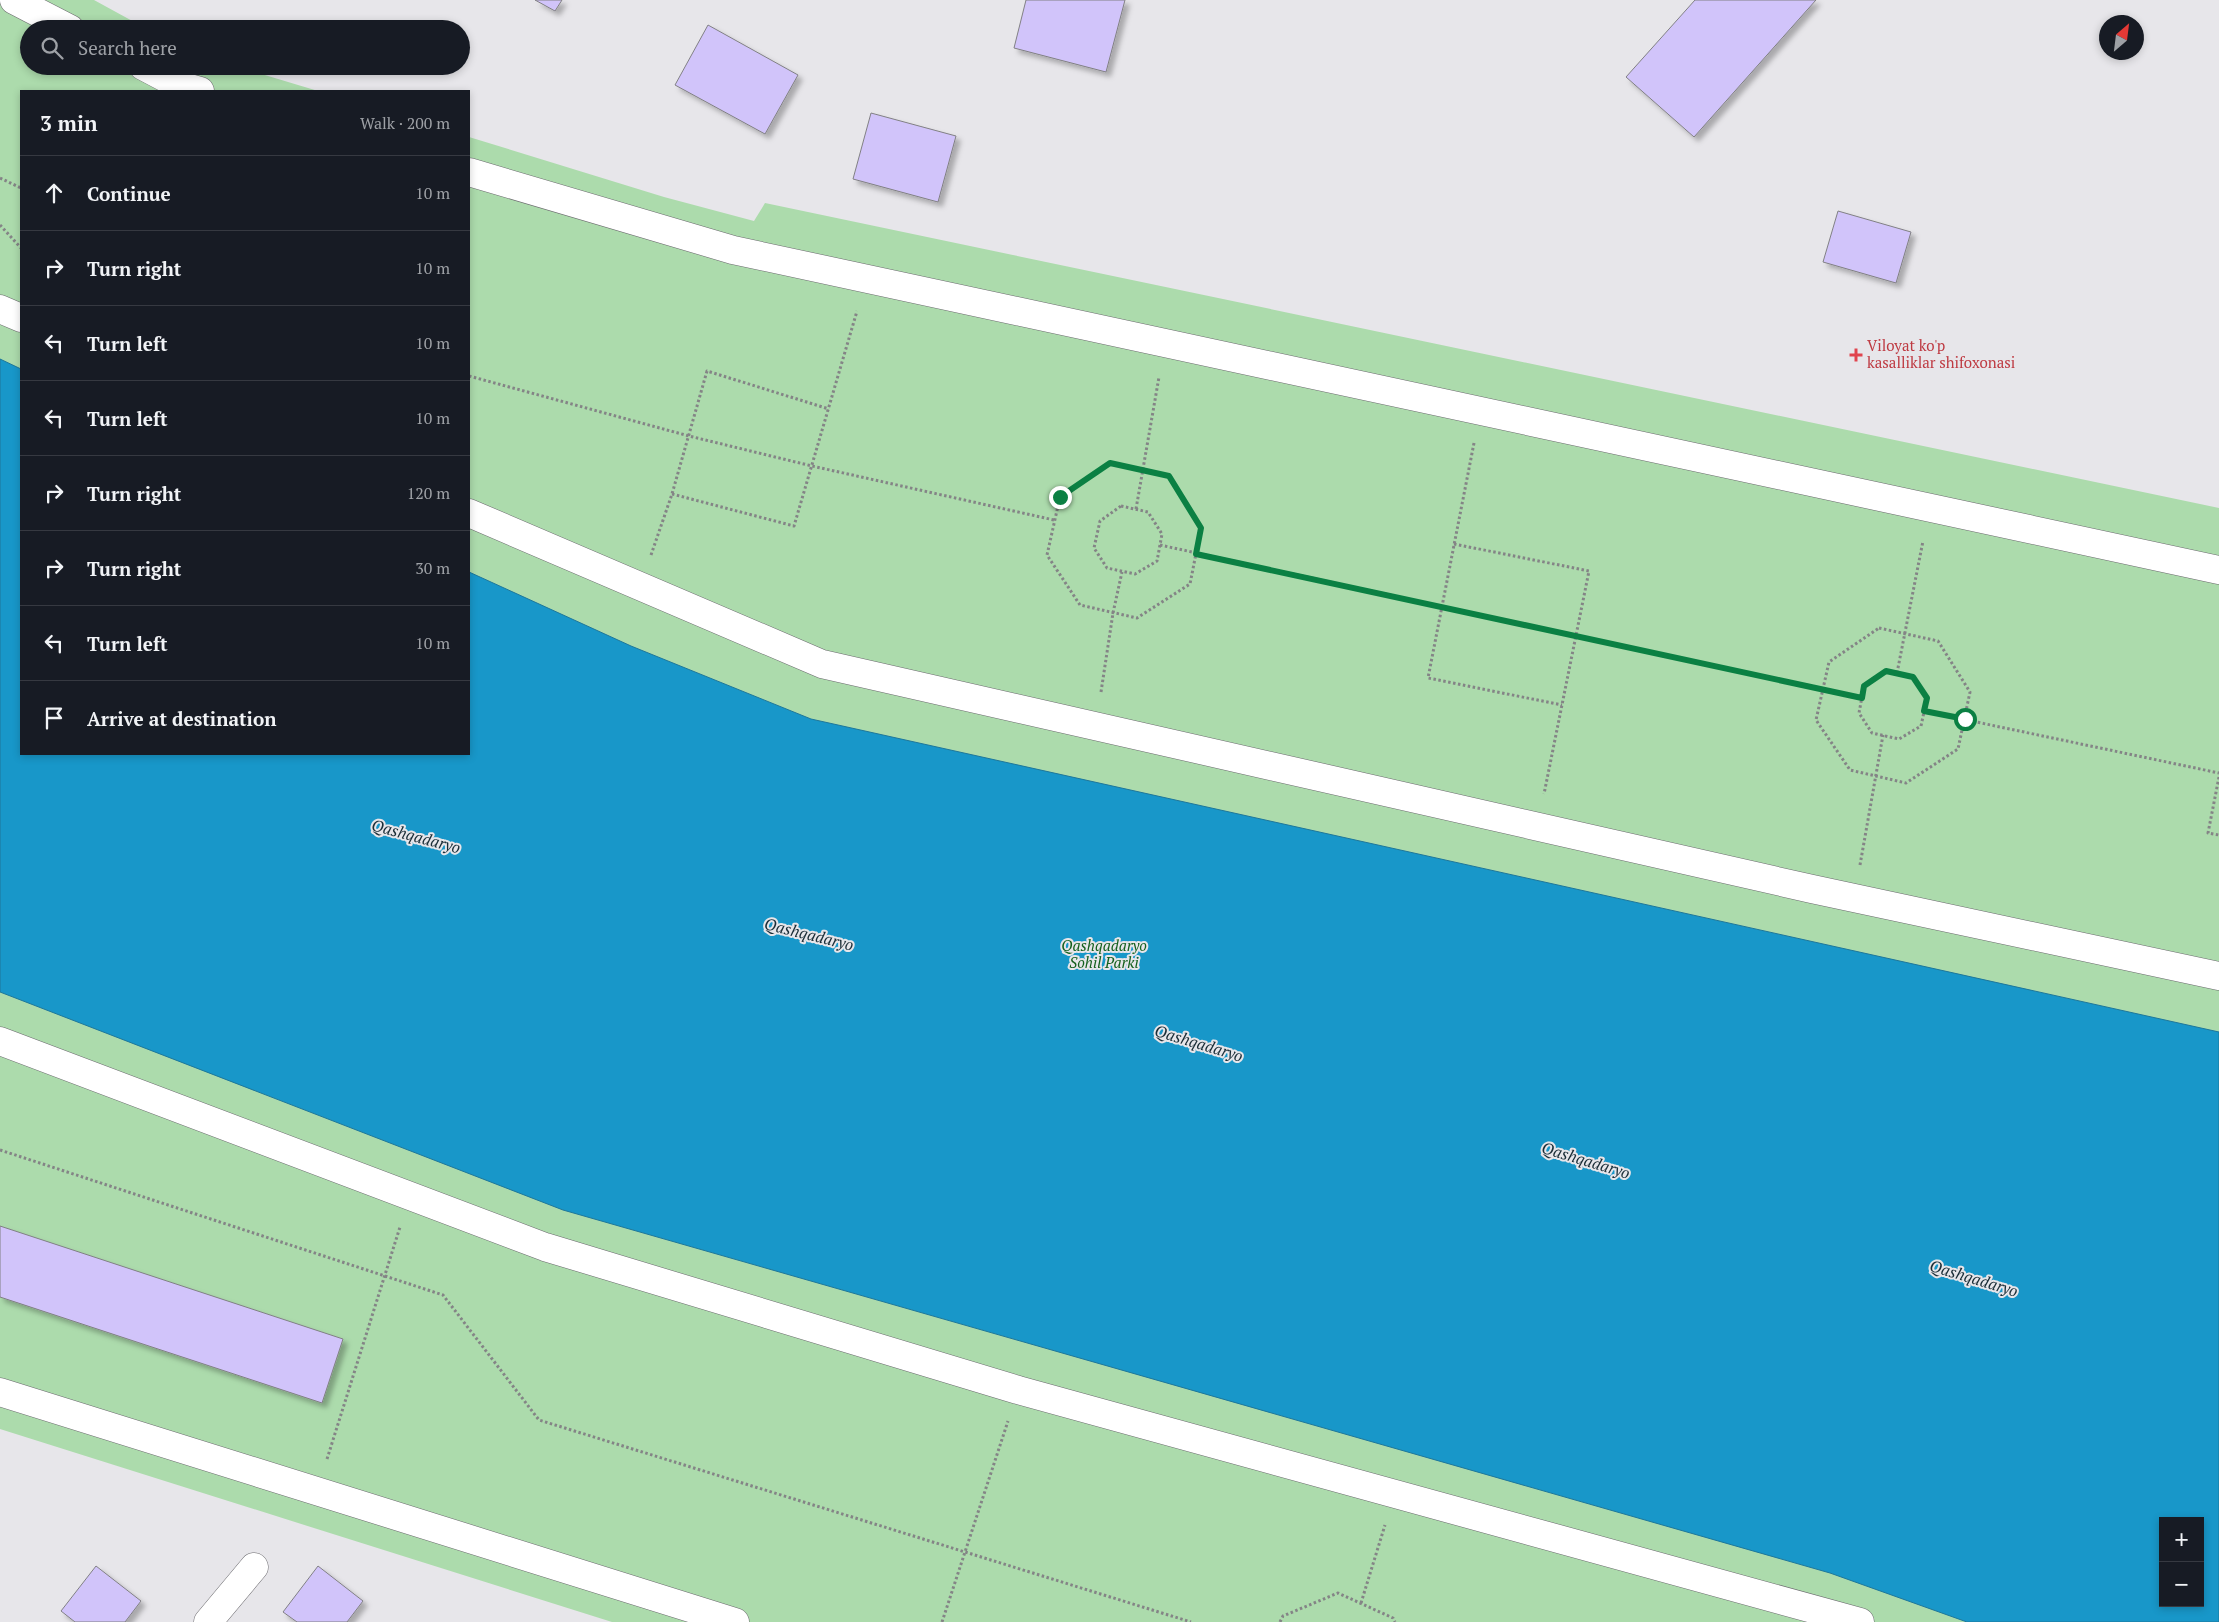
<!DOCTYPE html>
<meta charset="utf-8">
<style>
:root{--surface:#171b24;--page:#242831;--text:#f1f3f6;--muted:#9ea1a6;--line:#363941}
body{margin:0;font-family:"PT Serif",serif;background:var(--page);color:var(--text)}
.controls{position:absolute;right:15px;bottom:15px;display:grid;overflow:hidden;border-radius:0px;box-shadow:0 2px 8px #0003}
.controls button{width:45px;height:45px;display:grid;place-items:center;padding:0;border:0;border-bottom:1px solid var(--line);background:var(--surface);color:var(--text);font:25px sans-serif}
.compass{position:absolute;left:2099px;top:15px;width:45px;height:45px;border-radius:50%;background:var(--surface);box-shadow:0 2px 8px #0003;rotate:28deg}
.stop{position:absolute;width:15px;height:15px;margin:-11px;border:4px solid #0b8043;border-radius:50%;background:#fff}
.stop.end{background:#0b8043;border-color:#fff;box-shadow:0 1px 5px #0008}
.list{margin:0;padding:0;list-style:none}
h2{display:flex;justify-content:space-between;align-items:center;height:65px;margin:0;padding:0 20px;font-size:21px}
h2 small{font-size:16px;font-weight:400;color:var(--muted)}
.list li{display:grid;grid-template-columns:32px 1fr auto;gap:15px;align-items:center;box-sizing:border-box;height:75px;padding:0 20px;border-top:1px solid var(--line)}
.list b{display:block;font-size:19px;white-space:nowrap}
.list em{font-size:16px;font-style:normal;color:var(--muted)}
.icon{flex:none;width:28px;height:28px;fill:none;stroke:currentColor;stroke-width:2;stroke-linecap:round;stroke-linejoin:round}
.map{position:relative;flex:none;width:2219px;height:1622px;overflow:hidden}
.search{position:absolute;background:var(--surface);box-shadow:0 2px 8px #0003;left:20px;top:20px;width:450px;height:55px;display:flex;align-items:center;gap:12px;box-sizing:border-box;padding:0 18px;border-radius:28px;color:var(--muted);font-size:19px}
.panel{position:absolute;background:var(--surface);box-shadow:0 2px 8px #0003;left:20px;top:90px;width:450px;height:665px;border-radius:0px}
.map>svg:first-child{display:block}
.green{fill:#acdbac;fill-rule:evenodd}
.water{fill:#1897c9;stroke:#1e779a;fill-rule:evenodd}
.building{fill:#d1c4fa;stroke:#818084;filter:url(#shadow)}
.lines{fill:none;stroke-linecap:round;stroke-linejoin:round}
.pedestrian-casing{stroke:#6b6a6e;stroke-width:29}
.minor-casing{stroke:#6b6a6e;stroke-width:29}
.path{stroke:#848486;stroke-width:3;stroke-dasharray:2.5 2.5;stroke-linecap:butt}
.pedestrian{stroke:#fff;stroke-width:28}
.minor{stroke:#fff;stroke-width:28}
.route{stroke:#0b8043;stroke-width:6}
.health-dot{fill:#e0444e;stroke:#e7e6ea;stroke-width:2}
.labels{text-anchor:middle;stroke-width:4;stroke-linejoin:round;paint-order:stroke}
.health-label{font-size:15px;fill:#be3a42;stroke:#e7e6ea;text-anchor:start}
.park-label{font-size:15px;font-style:italic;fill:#14601e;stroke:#e7e6ea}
.water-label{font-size:16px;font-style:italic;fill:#1a2d37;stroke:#e7e6ea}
</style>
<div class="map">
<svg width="2219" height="1622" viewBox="0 0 2219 1622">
<defs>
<filter id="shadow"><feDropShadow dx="4.5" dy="4.5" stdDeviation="2.5" flood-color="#0004"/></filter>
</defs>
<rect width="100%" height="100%" fill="#e7e6ea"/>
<path class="green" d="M0,0H94L147,29H29V66H235L318,91H21V754H469V137L664,197L754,221L765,203L2219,508V1622H612L0,1429ZM2163,1521H2200V1603H2163Z"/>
<path class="water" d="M0,359L21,369V754H469V572L631,646L811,719L2219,1032V1622H1967L1830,1573L563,1210L0,992ZM2163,1521H2200V1603H2163Z"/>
<g class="building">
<path d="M535,0H562L555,11Z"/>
<path d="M1026,0H1125L1106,72L1014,48Z"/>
<path d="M1695,0H1816L1694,137L1626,77Z"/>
<path d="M708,25L798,75L765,134L675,85Z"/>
<path d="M871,113L956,136L938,202L853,179Z"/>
<path d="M1838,211L1911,232L1896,283L1823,262Z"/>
<path d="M0,1226L343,1339L322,1403L0,1297Z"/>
<path d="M96,1566L141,1601L125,1622H75L61,1611Z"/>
<path d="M318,1566L363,1601L347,1622H297L283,1612Z"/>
</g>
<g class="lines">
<defs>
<g id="pedestrian">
<path d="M14,0L70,29"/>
<path d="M143,66L179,85L200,91"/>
<path d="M469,172L733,250L2219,570"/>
<path d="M0,309L21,318"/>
<path d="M469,513L822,664L1812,889L2219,976"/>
<path d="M0,1041L545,1247L1018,1390L1860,1622"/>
<path d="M0,1392L735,1622"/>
</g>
<path id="minor" d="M208,1622L254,1567"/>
</defs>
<use href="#pedestrian" class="pedestrian-casing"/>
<use href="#minor" class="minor-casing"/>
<g class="path">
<path d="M0,178L21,188"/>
<path d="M0,225L21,248"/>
<path d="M469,376L689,436L812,466L1054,520"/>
<path d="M1474,443L1428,678L1562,705"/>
<path d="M1110,463L1169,476L1201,528L1190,584L1137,618L1080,605L1047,555L1060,497Z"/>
<path d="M672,494L794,526L857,311"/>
<path d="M1121,506L1148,512L1162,534L1157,561L1135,574L1107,568L1094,548L1100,521Z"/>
<path d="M1136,509L1159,377"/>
<path d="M1454,544L1589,571L1544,794"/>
<path d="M1160,545L1862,698"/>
<path d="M651,555L672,494L707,371L829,409"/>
<path d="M1879,628L1938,641L1970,692L1958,749L1906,783L1850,770L1816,720L1829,662Z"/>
<path d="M1885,671L1913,677L1927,698L1921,726L1899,739L1872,733L1859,713L1864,686Z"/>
<path d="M1897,673L1923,541"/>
<path d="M1101,692L1113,613L1122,572"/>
<path d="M1924,711L2219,773"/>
<path d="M2219,777L2208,833L2219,835"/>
<path d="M1860,865L1883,735"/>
<path d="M0,1150L443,1295L539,1420L1191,1622"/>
<path d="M327,1459L400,1227"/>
<path d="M1361,1603L1385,1525"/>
<path d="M942,1622L1008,1421"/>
<path d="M1280,1622L1283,1616L1338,1593L1393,1618L1395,1622"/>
</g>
<use href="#pedestrian" class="pedestrian"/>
<use href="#minor" class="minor"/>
</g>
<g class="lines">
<path class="route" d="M1060,497L1110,463L1169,476L1201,528L1196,554L1862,698L1864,686L1886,671L1913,677L1927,698L1924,711L1965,719"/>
</g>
<path class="health-dot" d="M1853.5 347.5h5v5h5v5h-5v5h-5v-5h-5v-5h5z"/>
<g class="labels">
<g class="health-label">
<text x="1867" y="351">Viloyat ko'p<tspan x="1867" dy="17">kasalliklar shifoxonasi</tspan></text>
</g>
<g class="park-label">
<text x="1104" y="951">Qashqadaryo<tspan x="1104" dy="17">Sohil Parki</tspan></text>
</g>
<g class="water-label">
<text transform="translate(416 836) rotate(15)" y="6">Qashqadaryo</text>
<text transform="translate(809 934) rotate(14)" y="6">Qashqadaryo</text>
<text transform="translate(1199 1043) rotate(17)" y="6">Qashqadaryo</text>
<text transform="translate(1586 1160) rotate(17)" y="6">Qashqadaryo</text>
<text transform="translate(1974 1278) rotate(17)" y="6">Qashqadaryo</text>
</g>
</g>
</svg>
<div class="controls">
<button>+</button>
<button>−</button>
</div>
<svg class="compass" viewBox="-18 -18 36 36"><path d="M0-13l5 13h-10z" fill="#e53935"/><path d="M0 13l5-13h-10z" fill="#9ea1a6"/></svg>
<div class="stop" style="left:1965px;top:719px"></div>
<div class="stop end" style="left:1060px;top:497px"></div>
<div class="search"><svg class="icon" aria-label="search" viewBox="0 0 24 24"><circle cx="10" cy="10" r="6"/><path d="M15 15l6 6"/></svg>Search here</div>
<section class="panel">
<h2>3 min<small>Walk · 200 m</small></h2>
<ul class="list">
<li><svg class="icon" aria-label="ahead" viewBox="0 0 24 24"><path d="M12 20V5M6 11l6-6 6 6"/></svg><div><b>Continue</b></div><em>10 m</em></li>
<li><svg class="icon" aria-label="right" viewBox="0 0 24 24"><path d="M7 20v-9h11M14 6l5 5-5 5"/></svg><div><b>Turn right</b></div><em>10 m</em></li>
<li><svg class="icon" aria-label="left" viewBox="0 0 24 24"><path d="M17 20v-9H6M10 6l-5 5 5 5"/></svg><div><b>Turn left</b></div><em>10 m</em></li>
<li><svg class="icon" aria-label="left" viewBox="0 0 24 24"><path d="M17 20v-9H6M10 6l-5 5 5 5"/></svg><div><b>Turn left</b></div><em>10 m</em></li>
<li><svg class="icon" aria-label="right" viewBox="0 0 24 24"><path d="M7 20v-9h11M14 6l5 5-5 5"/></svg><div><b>Turn right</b></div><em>120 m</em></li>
<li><svg class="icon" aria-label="right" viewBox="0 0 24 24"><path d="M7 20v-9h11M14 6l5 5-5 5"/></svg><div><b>Turn right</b></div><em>30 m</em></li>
<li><svg class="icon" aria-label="left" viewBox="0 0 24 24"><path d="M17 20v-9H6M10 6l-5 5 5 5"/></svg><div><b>Turn left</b></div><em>10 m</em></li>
<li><svg class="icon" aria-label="arrive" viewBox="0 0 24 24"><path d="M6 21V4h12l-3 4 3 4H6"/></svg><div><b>Arrive at destination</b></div></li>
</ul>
</section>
</div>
